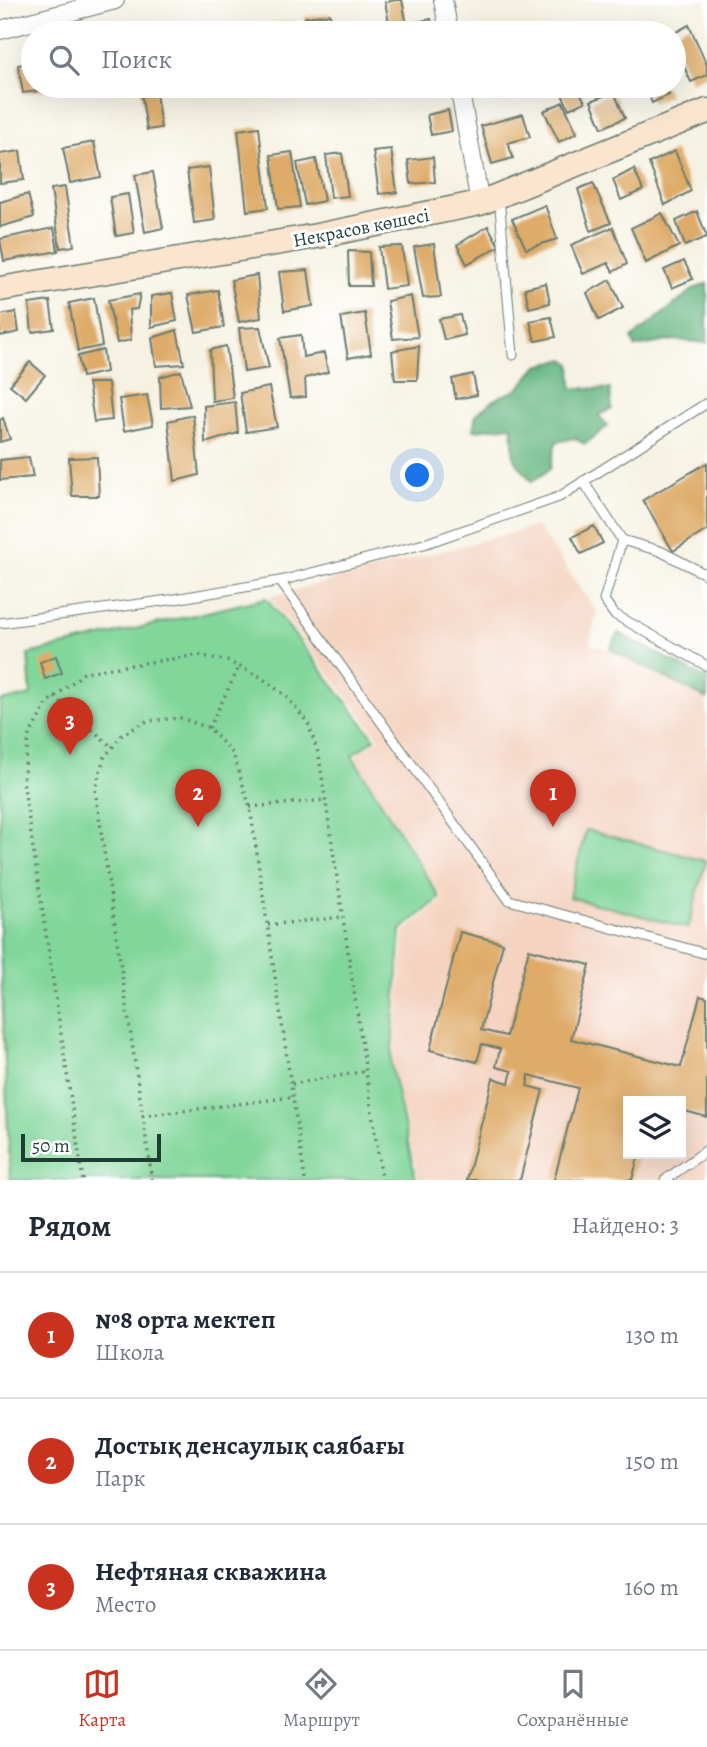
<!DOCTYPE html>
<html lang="ru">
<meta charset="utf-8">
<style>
:root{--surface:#fff;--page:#f2f2f3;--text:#1f2937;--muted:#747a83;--line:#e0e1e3;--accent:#c8321e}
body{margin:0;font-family:Alegreya,serif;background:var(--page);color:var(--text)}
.controls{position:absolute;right:21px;bottom:21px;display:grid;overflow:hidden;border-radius:0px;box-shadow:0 7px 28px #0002}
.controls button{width:63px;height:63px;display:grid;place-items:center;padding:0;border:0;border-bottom:2px solid var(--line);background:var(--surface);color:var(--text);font:35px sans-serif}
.scale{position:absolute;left:21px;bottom:18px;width:140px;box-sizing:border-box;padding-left:7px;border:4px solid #1f3d34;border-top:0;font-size:19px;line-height:24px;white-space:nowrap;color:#1f3d34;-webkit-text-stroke:5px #fff;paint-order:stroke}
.you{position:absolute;left:418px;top:476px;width:24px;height:24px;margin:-18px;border:5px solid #fff;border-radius:50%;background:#1a73e8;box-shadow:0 0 0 10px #1a73e833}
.badge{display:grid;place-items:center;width:46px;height:46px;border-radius:50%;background:var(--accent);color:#fff;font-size:23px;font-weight:700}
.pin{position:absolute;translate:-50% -58px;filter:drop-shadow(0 2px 4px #0008)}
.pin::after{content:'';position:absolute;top:37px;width:24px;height:21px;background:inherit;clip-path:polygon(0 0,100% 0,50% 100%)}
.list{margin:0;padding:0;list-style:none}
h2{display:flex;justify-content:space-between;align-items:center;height:91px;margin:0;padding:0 28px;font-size:30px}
h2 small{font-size:23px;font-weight:400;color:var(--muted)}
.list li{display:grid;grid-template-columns:46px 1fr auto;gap:21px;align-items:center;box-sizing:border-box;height:126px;padding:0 28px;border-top:2px solid var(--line)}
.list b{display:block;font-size:26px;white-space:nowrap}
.list p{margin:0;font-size:23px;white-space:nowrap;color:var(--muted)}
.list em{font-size:23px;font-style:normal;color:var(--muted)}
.icon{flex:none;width:38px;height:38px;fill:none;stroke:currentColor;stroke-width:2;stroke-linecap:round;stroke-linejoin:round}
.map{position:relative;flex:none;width:707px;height:1180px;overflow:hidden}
.search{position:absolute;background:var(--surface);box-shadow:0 7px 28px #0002;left:21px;right:21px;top:21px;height:77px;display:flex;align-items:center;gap:18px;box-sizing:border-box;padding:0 24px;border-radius:38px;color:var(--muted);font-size:26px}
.sheet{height:469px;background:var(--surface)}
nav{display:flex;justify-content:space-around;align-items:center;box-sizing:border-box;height:98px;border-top:2px solid var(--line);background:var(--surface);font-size:19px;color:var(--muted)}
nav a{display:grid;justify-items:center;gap:4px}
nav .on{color:var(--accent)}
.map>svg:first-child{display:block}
.built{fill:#f4d3c0;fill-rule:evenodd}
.green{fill:#81d69a;stroke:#508a67;stroke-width:2}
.forest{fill:#68b782;stroke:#447a5b;stroke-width:2}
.building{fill:#deab68}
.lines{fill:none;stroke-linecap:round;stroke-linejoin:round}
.service-casing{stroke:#6a7c71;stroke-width:11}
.minor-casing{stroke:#6a7c71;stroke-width:20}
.secondary-casing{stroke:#6a7c71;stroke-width:27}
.path{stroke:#6a7c71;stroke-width:3.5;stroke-dasharray:2 5;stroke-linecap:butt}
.service{stroke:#fff;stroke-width:9}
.minor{stroke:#fff;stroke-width:18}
.secondary{stroke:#fbe5cf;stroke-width:24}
.labels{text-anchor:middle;stroke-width:6;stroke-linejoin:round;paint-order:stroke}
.street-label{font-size:19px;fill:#1f3d34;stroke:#fff}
</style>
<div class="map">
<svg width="707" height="1180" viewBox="0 0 707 1180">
<rect width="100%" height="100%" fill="#fff"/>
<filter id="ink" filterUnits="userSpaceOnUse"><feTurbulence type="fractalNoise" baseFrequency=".0143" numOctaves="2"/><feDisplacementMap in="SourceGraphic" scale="14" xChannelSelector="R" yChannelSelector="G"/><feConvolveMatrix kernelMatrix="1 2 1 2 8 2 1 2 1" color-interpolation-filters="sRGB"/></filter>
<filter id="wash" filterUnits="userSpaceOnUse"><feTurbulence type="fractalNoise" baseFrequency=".00686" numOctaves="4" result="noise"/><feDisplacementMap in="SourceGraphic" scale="28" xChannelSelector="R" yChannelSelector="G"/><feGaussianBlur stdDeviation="1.57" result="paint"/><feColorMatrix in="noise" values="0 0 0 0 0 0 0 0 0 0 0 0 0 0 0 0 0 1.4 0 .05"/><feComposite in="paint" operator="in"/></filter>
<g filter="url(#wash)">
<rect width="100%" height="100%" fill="#f6f2e3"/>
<path class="built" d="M537,526L597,612L589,644L610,649L707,699V1180H419L393,1066L404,932L443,899L355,756L380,739L269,597ZM628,1101H681V1154H628Z"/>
<g class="green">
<path d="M266,598L375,739L352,755L440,898L401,930L391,1064L416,1180H10L0,944V701L31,695L28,654Z"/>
<path d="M586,830L706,861L688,928L569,897Z"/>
</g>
<g class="forest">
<path d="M707,283V343L673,340L635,347L632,338L694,289Z"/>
<path d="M565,359L571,364L572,388L610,389L612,409L598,415L608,426L585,444L574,438L556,442L550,469L532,482L514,459L512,426L473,430L476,414L497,398L517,390L538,366Z"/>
<path d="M618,633L707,679V699L610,649Z"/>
</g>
<g id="blocks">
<g class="building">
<path d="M396,0H402L407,25L390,28L385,2Z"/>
<path d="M330,14L333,33H307L305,17Z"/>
<path d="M431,19L434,33H412L410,23Z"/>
<path d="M296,21L298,33H277L276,23Z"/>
<path d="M689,25L707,65V75L691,82L674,44V33Z"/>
<path d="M33,62V86H46V90L23,93L18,65Z"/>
<path d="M140,86H155L161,128L147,130Z"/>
<path d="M497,86H519L520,93L499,97Z"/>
<path d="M558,86H577L585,102L569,109Z"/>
<path d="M645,86H665L669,95L652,103Z"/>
<path d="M614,92L625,118L602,128L591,101Z"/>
<path d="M563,102L577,133L559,142L544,111Z"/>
<path d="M448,110L452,131L431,135L427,115Z"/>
<path d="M523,114L530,137L508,143L513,158L492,164L481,126Z"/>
<path d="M259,127L268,208L247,211L238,130Z"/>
<path d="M94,142L101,177L70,183L63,148Z"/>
<path d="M391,149L397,192L379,194L373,151Z"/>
<path d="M20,151L24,180L0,183V154Z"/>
<path d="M675,151L691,191L665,205L649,163Z"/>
<path d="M292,152L300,207L278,209L271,155Z"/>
<path d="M342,153L348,196L331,198L326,155Z"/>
<path d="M433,157L435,182L411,184L408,160Z"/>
<path d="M316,159L324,201L305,205L297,163Z"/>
<path d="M209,167L215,220L194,223L187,170Z"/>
<path d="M634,169L643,190L621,200L613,180Z"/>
<path d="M153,172L163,228L145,232L135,175Z"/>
<path d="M593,183L611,223L591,231L578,189Z"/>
<path d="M65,187L74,246L60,248L51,189Z"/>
<path d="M28,194L34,217L0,227V202Z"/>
<path d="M128,194L134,233L116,236L110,197Z"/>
<path d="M545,205L557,239L526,249L512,219Z"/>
<path d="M697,211L707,237L685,246L676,221Z"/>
<path d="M662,213L679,246L646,263L631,228Z"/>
<path d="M488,226L499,246L467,264L457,245Z"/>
<path d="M613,227L627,264L613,272L608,263L583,274L571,245Z"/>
<path d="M54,228L58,251L4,261L0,239Z"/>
<path d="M434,244L441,297L423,298L414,247Z"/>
<path d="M402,246L407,286L384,289L379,247Z"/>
<path d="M348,251L369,252L371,286H349Z"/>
<path d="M684,261L693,279L672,288L664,270Z"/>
<path d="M308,270L313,306L284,311L279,272Z"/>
<path d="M257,275L261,318L239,322L231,280Z"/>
<path d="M610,280L623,308L599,320L587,293Z"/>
<path d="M546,283L550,303L529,308L525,288Z"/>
<path d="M218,290L224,327L196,332L188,295Z"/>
<path d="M172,293L177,321L151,327V296Z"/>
<path d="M140,294L137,309L129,310L131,340L117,343L108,300Z"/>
<path d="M411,296L418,337L393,339L387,301Z"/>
<path d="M94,298L102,346L78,351L69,303Z"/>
<path d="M50,301L54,329L32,332L29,304Z"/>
<path d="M16,312L19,332L0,336V315Z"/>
<path d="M365,313L371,354L348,358L341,317Z"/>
<path d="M460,315L465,335L444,340L439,319Z"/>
<path d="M551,317L556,337L535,341L530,321Z"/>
<path d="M260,327L269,368L244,372L239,328Z"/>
<path d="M177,330L184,364L156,366L152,338Z"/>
<path d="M301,335L303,357L324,353L328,372L305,378L306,397L290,398L280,338Z"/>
<path d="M226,346L233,398L212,401L210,350Z"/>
<path d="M419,346L417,380H395L392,351Z"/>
<path d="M103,350L106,372L82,377L78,356Z"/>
<path d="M30,362L45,375L26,398L10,385Z"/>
<path d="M181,371L190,406L161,408L160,377Z"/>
<path d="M473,374L477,395L456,399L452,379Z"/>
<path d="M88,383H108L112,420L94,422Z"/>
<path d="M269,387L277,427L246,432L240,393Z"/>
<path d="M147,395L153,425L124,431L119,399Z"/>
<path d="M235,402L238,433L205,443L204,406Z"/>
<path d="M193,415L199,475L175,481L168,421Z"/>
<path d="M3,418L10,439L0,442V420Z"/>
<path d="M29,457L33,477L0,480V460Z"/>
<path d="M97,457L99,496H72L69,458Z"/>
<path d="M707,463V530L673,551L643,500Z"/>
<path d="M594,526L603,543L581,554L572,537Z"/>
<path d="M56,656L62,673L45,679L40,662Z"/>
<path d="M460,932L503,943L481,1030L506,1036L529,949L590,965L571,1039L681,1067L700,996L707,998V1117L681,1110V1101H628V1154H639L632,1180H554L578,1088L529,1075L527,1086L543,1090L520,1180H467L493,1078L509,1083L512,1071L496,1067L500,1049L482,1044L477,1062L430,1050Z"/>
</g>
</g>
</g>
<g filter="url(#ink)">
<use href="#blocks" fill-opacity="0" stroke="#6a7c71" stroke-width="2"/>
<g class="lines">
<defs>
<g id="service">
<path d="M499,197L513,355"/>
<path d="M583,481L622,540L604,600L614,614L707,666"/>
<path d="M622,540L660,551L707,575"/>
<path d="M280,581L509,900L707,954"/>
<path d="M0,623L169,600L280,581L424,544L559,497L707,403"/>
<path d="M665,1180L707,1150"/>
</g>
<g id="minor">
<path d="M443,0L449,33"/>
<path d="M0,30L115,0"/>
<path d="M459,86L480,203"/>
</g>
<path id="secondary" d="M0,289L317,236L480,203L707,111"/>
</defs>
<use href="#service" class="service-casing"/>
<use href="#minor" class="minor-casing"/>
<use href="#secondary" class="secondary-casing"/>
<g class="path">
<path d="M55,697L112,747"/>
<path d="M209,728L239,667"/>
<path d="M250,807L325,800"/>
<path d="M268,925L342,917"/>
<path d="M292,1084L366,1071"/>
<path d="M142,1116L293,1097"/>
<path d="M83,1180L23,781L29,736L47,703L85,672L198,655L227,661L259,676L286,696L308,723L319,756L382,1180"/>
<path d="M152,1180L95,789L104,758L122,735L147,721L180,718L209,728L233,754L250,807L305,1180"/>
</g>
<use href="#service" class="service"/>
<use href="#minor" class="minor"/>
<use href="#secondary" class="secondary"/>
</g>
</g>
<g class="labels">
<g class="street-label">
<text transform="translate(361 227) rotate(-11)" y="7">Некрасов көшесі</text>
</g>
</g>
</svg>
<div class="controls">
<button><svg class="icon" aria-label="layers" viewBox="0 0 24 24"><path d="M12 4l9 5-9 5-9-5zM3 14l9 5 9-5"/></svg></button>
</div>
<div class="scale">50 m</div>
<div class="you"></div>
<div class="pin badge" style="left:553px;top:827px">1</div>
<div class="pin badge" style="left:198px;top:827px">2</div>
<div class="pin badge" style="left:70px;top:755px">3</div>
<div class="search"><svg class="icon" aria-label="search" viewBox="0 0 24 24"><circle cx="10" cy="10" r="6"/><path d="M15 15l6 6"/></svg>Поиск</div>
</div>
<section class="sheet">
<h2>Рядом<small>Найдено: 3</small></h2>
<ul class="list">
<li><span class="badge">1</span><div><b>№8 орта мектеп</b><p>Школа</p></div><em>130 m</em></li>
<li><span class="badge">2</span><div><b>Достық денсаулық саябағы</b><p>Парк</p></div><em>150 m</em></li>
<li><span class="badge">3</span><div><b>Нефтяная скважина</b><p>Место</p></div><em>160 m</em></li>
</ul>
</section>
<nav>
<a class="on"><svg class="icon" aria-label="map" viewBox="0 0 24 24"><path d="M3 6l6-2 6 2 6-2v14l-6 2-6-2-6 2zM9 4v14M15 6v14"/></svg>Карта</a>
<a><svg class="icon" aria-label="directions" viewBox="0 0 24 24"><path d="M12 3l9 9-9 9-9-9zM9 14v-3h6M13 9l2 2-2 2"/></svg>Маршрут</a>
<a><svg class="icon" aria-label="saved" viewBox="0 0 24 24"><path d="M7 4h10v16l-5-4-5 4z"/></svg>Сохранённые</a>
</nav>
